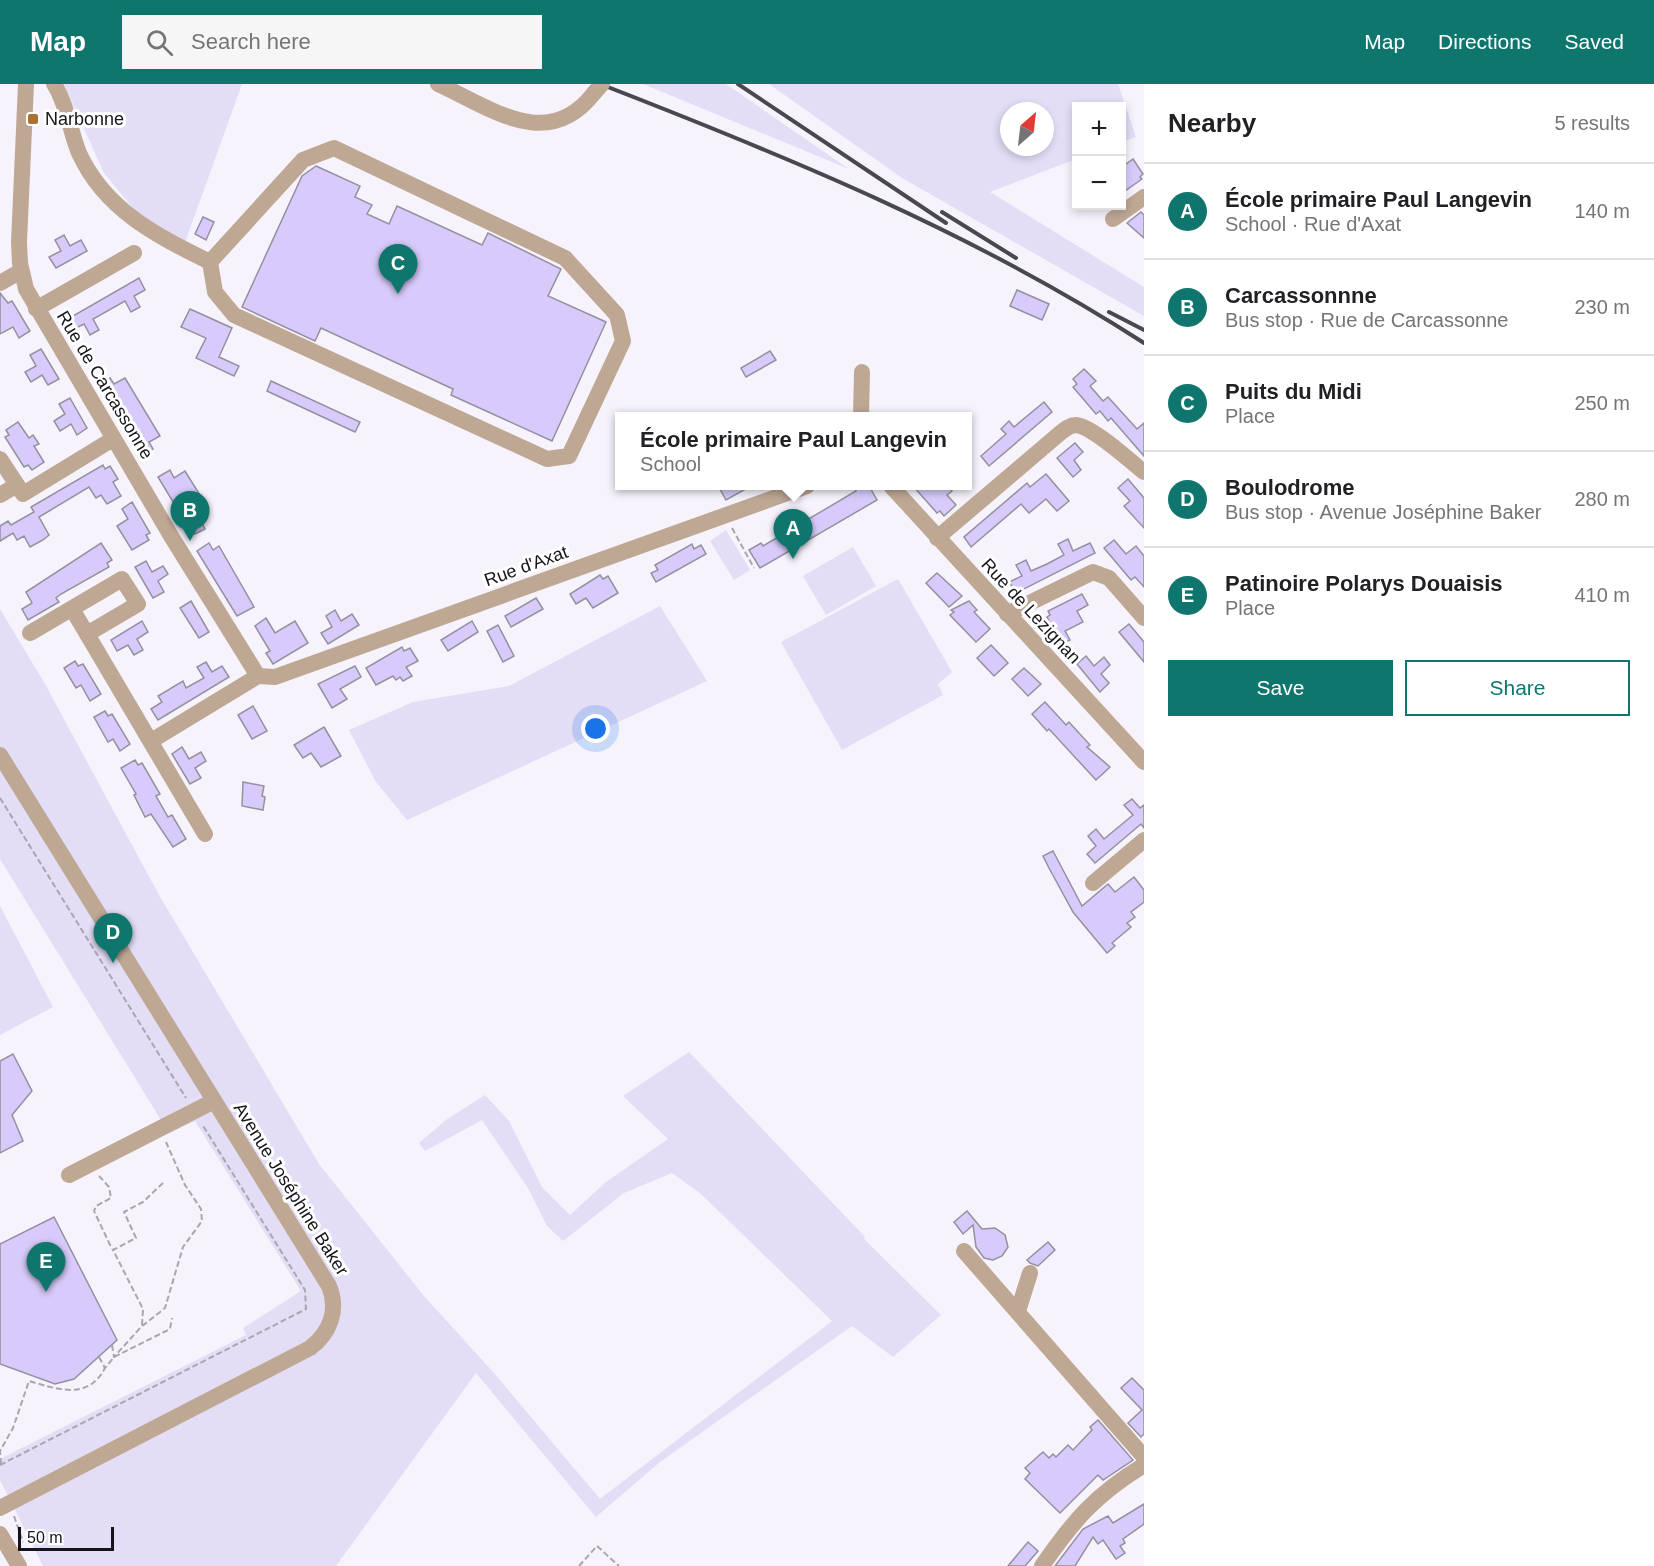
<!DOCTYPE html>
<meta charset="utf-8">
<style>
:root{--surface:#fff;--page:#f6f6f6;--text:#202124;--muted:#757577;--line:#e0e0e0;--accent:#0f766e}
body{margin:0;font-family:Arial,sans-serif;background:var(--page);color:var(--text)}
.controls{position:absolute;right:18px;top:18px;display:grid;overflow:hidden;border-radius:0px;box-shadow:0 3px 9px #0003}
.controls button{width:54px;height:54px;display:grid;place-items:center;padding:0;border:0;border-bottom:2px solid var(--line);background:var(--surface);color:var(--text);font:30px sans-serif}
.compass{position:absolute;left:1000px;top:18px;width:54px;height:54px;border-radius:50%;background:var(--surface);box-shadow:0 3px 9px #0003;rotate:28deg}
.scale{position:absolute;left:18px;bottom:15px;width:96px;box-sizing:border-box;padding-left:6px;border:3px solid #15141a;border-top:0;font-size:16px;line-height:21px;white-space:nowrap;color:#15141a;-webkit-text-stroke:4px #fff;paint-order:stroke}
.you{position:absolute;left:596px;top:645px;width:21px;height:21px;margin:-15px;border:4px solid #fff;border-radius:50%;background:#1a73e8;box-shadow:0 0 0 9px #1a73e833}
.badge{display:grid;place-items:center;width:39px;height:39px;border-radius:50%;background:var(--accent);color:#fff;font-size:20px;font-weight:700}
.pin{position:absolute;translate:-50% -50px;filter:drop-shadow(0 2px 3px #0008)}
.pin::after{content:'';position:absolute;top:32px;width:21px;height:18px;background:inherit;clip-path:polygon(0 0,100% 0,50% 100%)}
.popup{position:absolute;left:615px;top:328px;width:357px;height:78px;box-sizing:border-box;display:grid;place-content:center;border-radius:0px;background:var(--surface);filter:drop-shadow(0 2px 4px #0005);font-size:20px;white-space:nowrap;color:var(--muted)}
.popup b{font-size:22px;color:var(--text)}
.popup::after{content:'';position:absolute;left:50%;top:100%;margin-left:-12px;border:12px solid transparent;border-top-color:var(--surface)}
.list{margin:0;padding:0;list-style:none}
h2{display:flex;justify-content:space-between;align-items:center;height:78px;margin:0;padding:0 24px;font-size:26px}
h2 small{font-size:20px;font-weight:400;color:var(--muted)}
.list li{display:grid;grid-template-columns:39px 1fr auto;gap:18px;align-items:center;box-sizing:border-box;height:96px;padding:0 24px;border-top:2px solid var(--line)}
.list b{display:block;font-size:22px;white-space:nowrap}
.list p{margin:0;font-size:20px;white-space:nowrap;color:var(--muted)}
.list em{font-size:20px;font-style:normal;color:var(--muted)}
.actions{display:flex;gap:12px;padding:18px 24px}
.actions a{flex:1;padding:14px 0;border:2px solid var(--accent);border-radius:0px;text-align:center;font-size:21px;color:var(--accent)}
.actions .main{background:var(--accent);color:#fff}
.icon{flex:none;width:33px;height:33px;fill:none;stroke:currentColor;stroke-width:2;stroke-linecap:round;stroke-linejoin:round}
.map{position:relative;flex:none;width:1144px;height:1482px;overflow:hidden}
header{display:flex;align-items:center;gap:36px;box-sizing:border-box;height:84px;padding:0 30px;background:var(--accent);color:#fff}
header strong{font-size:28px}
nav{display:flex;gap:33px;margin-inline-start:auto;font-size:21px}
.search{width:420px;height:54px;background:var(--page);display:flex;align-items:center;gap:15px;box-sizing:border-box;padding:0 21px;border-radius:0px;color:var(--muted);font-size:22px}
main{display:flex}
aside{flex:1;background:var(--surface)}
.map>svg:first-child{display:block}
.green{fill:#e3ddf6;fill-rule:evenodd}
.building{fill:#d8cbfb;stroke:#94909f;stroke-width:1.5}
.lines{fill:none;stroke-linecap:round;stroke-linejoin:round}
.path{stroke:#a9a6af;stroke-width:2;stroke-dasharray:6 3;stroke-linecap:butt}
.minor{stroke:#bea894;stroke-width:16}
.rail{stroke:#49484f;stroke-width:4}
.minor-bridge{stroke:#bea894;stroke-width:16}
.poi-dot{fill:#ab7131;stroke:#fff;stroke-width:2}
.labels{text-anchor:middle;stroke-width:6;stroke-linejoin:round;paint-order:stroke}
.poi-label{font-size:18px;fill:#15141a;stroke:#fff;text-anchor:start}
.street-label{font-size:18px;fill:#15141a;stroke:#fff}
</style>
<header>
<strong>Map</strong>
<div class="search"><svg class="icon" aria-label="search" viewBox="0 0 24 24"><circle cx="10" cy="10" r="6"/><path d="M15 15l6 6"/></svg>Search here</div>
<nav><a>Map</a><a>Directions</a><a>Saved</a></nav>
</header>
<main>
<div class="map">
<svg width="1144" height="1482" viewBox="0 0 1144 1482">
<rect width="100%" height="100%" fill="#f6f3fd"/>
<g class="green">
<path d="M64,0H242L184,161L137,129L104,89Z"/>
<path d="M643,0H726L849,85Z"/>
<path d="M769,0H1118L1136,53L1122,58V22H1076V75L990,108L1144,203V232L902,94ZM1009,27H1045V63H1009Z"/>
<path d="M726,446L750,486L734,496L710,457Z"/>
<path d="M853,463L876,502L826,531L803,492Z"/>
<path d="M898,495L952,588L938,600L943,611L842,666L781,558Z"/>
<path d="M660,522L707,597L407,736L376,698L349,646L413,618L509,602Z"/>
<path d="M0,525L45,600L159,811L319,1080L424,1212L494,1289L600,1415L832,1237L701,1110L672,1089L624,1109L563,1157L547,1142L528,1104L482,1036L425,1067L419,1059L446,1036L485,1011L509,1037L542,1103L570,1131L606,1098L668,1055L623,1012L689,968L865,1153L864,1155L941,1231L893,1273L852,1242L660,1378L596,1433L476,1289L336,1482H43L0,1396V1375L246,1251L243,1244L301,1207L195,1037L169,1049L0,775Z"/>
<path d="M0,822L53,923L0,951Z"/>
</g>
<g class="building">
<path d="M1133,75L1143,90L1140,93L1142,95L1122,109V83Z"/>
<path d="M316,82L360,102L355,113L372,121L367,130L389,140L397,122L482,161L488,149L561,185L548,212L606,238L552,357L451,311L453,305L321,244L315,257L242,223L302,92Z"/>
<path d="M1141,128L1144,131V154L1127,139Z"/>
<path d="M203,133L214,138L206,156L195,150Z"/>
<path d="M64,151L70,162L81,156L87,167L56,184L49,173L61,167L55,156Z"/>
<path d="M139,194L145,206L134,212L140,223L131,228L125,217L93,235L99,246L90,251L84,240L72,246L66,236Z"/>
<path d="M1017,206L1049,220L1042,236L1010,222Z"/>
<path d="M0,209L8,219L12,217L30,247L19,254L13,243L0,250Z"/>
<path d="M190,225L232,244L219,273L239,282L234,292L196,274L206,254L181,243Z"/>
<path d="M41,265L59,295L48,301L42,291L31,298L25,288L36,282L30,271Z"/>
<path d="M770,267L776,276L746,293L741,284Z"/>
<path d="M1084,285L1096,297L1090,302L1103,317L1108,313L1137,345L1144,339V372L1111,334L1108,337L1100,327L1096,330L1073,303L1077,300L1073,295Z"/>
<path d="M110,294L114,300L125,294L160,352L149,358L153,365L141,372L98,301Z"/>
<path d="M271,297L360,338L355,348L267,307Z"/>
<path d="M70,314L87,344L77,351L71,340L60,347L54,337L65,330L59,320Z"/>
<path d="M1044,318L1052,328L989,382L981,372L1006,350L1001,345L1009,337L1014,343Z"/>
<path d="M18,338L29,354L33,351L39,360L34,362L44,378L32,386L28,381L24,383L5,353L9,351L6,346Z"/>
<path d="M1075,359L1083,368L1074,376L1081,386L1073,393L1057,374Z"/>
<path d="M103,381L105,385L110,382L118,395L113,398L121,412L107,420L101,411L96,414L89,403L39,433L49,451L43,456L30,463L24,452L17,456L13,449L0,457V442L8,437L11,441L34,428L31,423Z"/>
<path d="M170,386L174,394L185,387L203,416L197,419L200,423L195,426L205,445L195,450L189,440L187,441L158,393Z"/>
<path d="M1046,390L1069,417L1057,427L1046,415L1029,429L1021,420L971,463L964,453L1027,399L1030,403Z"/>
<path d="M1128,395L1144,414V444L1124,422L1130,417L1118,404Z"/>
<path d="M726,402H751L726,416L720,405Z"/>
<path d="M853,402H869L877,416L760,484L749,466L761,459L763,462L856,407Z"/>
<path d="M913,402H949L952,407L947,411L956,421L944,432L940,427L937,429Z"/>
<path d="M132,418L150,449L146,451L149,456L132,466L117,442L128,435L122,425Z"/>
<path d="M1068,455L1073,467L1090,459L1095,469L1016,509L1009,498L1022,492L1016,481L1026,476L1031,487L1047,480L1064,471L1058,460Z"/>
<path d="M1114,456L1126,470L1136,462L1144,472V503L1135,493L1131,496L1104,464Z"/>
<path d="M101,459L112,476L107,479L109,483L61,510L56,514L59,518L28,536L22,525L32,519L26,508Z"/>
<path d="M209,459L213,466L219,462L254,523L237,532L197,467Z"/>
<path d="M692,460L694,465L701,461L706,470L656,498L651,489L658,486L655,481Z"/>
<path d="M146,477L152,488L163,482L168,490L158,497L164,508L153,514L135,483Z"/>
<path d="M937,489L962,512L949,523L926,499Z"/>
<path d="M600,491L603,495L608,492L618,509L593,524L586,514L576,520L570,510Z"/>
<path d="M1082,510L1088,521L1077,527L1083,538L1065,547L1070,556L1061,561L1047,533L1050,531L1048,527Z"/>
<path d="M536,514L543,525L511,543L505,532Z"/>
<path d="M191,517L209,548L199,554L180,524Z"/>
<path d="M969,517L977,526L974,528L990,545L976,558L950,531L954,528L951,526Z"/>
<path d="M335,526L341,537L352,530L359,541L328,560L321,549L332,543L326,532Z"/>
<path d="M266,534L275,549L295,537L308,559L273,580L266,569L270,567L255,542Z"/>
<path d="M142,537L148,548L137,555L143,566L134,571L128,561L117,567L111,556Z"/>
<path d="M472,537L478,548L448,567L441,556Z"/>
<path d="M1129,540L1144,558V578L1119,548Z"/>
<path d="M498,541L514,572L503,578L487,547Z"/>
<path d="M991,561L1008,579L994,592L977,574Z"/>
<path d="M402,563L404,567L410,564L418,577L406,583L412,592L403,597L400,593L396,596L393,592L376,601L366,584Z"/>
<path d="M1086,572L1094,582L1104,573L1110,581L1101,590L1109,599L1100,608L1077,580Z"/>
<path d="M75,577L78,582L83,580L101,610L90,617L81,601L76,604L64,584Z"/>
<path d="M206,578L212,588L222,582L229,593L158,636L151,625L162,618L158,612L183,597L186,604L204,594L197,583Z"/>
<path d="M355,582L361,593L340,605L347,615L332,624L318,600Z"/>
<path d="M1024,584L1041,600L1028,612L1012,595Z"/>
<path d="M1045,618L1066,641L1069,638L1090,661L1087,663L1110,683L1096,696L1049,645L1047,647L1032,630Z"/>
<path d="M253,622L267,647L252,655L238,631Z"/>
<path d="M105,627L108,632L112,630L130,660L120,667L113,655L108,658L94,633Z"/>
<path d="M324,643L341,672L321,683L311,669L303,674L294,661Z"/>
<path d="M182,663L189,675L201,668L206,677L195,684L201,694L190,700L172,670Z"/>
<path d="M135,676L138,681L142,679L160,710L156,712L168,733L172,731L186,755L173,763L151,730L145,733L134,711L136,710L121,684Z"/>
<path d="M243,698L264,702L262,712L265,713L263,726L242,722Z"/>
<path d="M1132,715L1140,724L1144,721V744L1141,740L1095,779L1087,770L1096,762L1088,752L1096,745L1104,755L1133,731L1124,721Z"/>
<path d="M1053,767L1082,822L1108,800L1115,808L1134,793L1144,806V818L1131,828L1135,833L1127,839L1131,843L1112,859L1115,862L1107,869L1073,828L1049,784L1043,772Z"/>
<path d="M13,970L32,1007L12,1031L23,1057L0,1069V977Z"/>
<path d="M967,1127L982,1145L995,1144L1005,1151L1008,1163L1002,1172L993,1176L984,1174L976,1163L973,1141L963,1150L954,1138Z"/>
<path d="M54,1133L117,1256L74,1295L55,1300L0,1280V1160Z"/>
<path d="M1048,1158L1055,1166L1038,1182L1030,1179L1027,1176Z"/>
<path d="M1132,1294L1144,1306V1350L1141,1353L1128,1339L1142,1326L1121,1304Z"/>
<path d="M1098,1336L1133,1376L1103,1396L1098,1391L1060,1429L1025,1395L1030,1389L1025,1384L1043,1368L1049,1374L1053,1370L1056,1373L1068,1361L1073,1366L1092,1346L1090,1343Z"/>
<path d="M1144,1420V1440L1123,1455L1125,1459L1120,1462L1125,1469L1116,1475L1103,1456L1098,1460L1093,1453L1075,1482H1055L1083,1445L1108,1432L1113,1439Z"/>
<path d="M1028,1458L1038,1467L1025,1482H1008Z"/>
</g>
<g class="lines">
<g class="path">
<path d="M732,444L754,484"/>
<path d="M0,714L186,1014"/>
<path d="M99,1092L109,1103L111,1114L96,1122L94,1127L112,1165"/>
<path d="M142,1241L143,1225L113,1166L136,1154L124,1128L143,1118L165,1097"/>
<path d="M112,1261L114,1273L141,1243L165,1224L183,1163L202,1137L201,1125L185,1101L166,1058"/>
<path d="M99,1273L105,1284L114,1273L170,1245L172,1234"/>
<path d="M1,1380L0,1367L13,1344L29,1297C57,1305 88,1317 105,1284"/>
<path d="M0,1381L306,1225L305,1206L202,1040"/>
<path d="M14,1432L23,1458"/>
<path d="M579,1482L597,1462L619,1482"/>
</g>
<g class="minor">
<path d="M26,0L19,158L20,179L26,205L171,452L258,592"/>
<path d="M54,0C67,20 70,47 79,69C105,126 157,152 210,178"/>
<path d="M438,0C491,24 548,69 594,9"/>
<path d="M334,64L565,174L617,231L623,257L569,372L547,375L234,231L215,208L210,178L303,76Z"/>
<path d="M1113,135L1144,113"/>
<path d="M0,199L21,187"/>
<path d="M36,225L134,169"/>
<path d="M861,332L862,288"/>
<path d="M0,375L17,401"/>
<path d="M891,402L1144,678"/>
<path d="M0,411L17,401L23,410L113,355"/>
<path d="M937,454L1059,350C1064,346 1069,341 1076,341C1092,342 1130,377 1144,388"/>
<path d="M72,525L87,550"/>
<path d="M1007,530L1093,488L1109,494L1144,534"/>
<path d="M30,549L122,495L138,520L87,550L205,750"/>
<path d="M258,592L275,593L807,402"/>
<path d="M151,657L258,592"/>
<path d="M0,671L329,1202C339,1226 330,1249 310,1264L0,1424"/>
<path d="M1093,799L1144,756"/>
<path d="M69,1091L214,1017"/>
<path d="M964,1167L1144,1373"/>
<path d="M1018,1227L1030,1189"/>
<path d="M0,1450L19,1482"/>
<path d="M1042,1482C1073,1437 1096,1410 1144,1381"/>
</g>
<g class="rail">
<path d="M600,0C788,73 974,149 1144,259"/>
<path d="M738,0L946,139"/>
<path d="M942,128L1016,174"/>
<path d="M1109,228L1144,246"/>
</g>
<path class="minor-bridge" d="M594,9L602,0"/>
</g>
<rect class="poi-dot" x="27" y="29" width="12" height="12" rx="3"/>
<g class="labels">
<g class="poi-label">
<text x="45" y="41">Narbonne</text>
</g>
<g class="street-label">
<text transform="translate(105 301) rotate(59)" y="6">Rue de Carcassonne</text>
<text transform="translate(526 482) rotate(-20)" y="6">Rue d'Axat</text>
<text transform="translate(1031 527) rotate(47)" y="6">Rue de Lezignan</text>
<text transform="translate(291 1105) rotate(58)" y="6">Avenue Joséphine Baker</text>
</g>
</g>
</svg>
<div class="controls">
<button>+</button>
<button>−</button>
</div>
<svg class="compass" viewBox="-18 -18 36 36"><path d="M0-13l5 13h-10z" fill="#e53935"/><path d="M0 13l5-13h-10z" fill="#757577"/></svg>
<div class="scale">50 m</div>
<div class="you"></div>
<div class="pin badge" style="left:793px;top:475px">A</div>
<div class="popup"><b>École primaire Paul Langevin</b>School</div>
<div class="pin badge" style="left:190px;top:457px">B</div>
<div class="pin badge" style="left:398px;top:210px">C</div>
<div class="pin badge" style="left:113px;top:879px">D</div>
<div class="pin badge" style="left:46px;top:1208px">E</div>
</div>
<aside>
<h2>Nearby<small>5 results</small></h2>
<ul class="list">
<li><span class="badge">A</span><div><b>École primaire Paul Langevin</b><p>School · Rue d'Axat</p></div><em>140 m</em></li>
<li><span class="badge">B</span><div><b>Carcassonnne</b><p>Bus stop · Rue de Carcassonne</p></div><em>230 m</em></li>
<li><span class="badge">C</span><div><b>Puits du Midi</b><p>Place</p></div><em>250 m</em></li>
<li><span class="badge">D</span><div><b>Boulodrome</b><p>Bus stop · Avenue Joséphine Baker</p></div><em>280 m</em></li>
<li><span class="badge">E</span><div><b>Patinoire Polarys Douaisis</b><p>Place</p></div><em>410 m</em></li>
</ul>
<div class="actions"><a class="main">Save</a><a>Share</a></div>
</aside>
</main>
